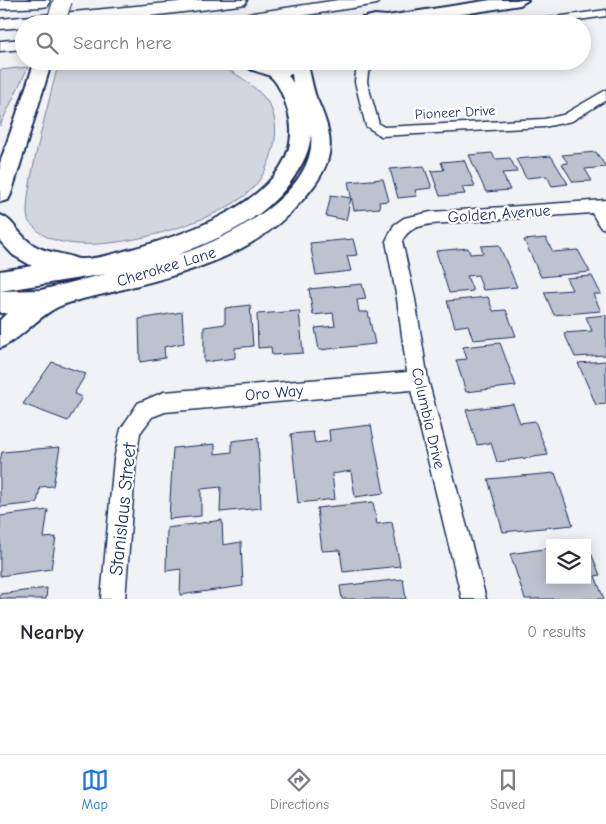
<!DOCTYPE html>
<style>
:root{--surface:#fff;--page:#f7f7f7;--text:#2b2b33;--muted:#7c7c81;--line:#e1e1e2;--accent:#1a73e8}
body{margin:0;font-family:"Comic Neue",sans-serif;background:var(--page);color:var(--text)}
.controls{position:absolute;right:15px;bottom:15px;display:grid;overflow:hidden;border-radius:0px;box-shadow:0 2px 12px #0003}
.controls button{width:45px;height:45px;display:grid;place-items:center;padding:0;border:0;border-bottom:1px solid var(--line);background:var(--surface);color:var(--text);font:25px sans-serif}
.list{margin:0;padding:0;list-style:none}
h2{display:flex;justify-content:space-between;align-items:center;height:65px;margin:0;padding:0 20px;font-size:21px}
h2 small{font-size:16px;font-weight:400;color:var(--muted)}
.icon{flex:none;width:28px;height:28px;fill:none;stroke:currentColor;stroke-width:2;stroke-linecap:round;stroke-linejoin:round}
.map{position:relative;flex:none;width:606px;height:599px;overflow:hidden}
.search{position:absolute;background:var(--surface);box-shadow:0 2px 12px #0003;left:15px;right:15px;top:15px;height:55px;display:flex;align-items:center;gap:12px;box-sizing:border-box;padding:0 18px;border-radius:28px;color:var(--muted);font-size:19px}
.sheet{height:155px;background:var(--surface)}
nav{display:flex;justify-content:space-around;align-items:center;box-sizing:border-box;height:70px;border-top:1px solid var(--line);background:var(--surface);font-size:14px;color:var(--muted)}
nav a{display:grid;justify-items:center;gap:2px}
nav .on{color:var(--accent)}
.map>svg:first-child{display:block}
.green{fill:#d2d6df;stroke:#76829e}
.building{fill:#bcc2d0;stroke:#1b2f5e}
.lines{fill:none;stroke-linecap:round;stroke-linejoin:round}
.minor-casing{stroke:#1b2f5e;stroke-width:3}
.secondary-casing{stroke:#1b2f5e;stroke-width:4}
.motorway-casing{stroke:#1b2f5e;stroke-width:3}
.minor{fill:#fff;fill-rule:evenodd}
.secondary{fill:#fff;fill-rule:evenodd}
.motorway{fill:#fff;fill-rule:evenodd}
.secondary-bridge-casing{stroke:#1b2f5e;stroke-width:20;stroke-linecap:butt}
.secondary-bridge{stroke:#fff;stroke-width:18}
.labels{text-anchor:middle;stroke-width:4.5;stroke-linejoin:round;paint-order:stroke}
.far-street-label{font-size:14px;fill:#1b2f5e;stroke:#fff}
.street-label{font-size:16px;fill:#1b2f5e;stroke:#fff}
.near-street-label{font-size:19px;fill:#1b2f5e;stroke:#fff}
</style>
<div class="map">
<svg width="606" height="599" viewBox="0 0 606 599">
<rect width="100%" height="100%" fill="#f1f2f5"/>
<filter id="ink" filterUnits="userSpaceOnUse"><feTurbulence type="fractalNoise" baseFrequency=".02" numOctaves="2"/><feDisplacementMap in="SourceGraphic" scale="10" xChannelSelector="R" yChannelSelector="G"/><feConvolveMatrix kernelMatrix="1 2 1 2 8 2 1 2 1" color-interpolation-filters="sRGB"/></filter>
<g filter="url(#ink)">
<g class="green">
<path d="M170,61C211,61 233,66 262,95C274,107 277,124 275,140C272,157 265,175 253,188C221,224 70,269 35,228C33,226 29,223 28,220C21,199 52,92 58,64C96,68 132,66 170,61Z"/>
<path d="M28,67L0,126V70Z"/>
</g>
<g class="building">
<path d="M596,152L606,167L585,169L592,181L573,182L562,164L568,163L562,155Z"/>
<path d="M492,153L495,159L510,158L517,172L502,173L510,190L486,192L469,155Z"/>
<path d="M551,156L568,184L552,186L547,176L526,178L516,159Z"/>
<path d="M464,160L475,186L462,187L465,194L440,196L431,171L444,170L441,162Z"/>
<path d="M424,166L432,188L415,190L417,196L398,198L390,169Z"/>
<path d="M383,179L389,201L379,202L380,208L354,210L348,182Z"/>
<path d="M331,195L351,198L346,220L326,216Z"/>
<path d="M546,238L553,252L578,250L590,272L541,277L524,240Z"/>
<path d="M353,239L357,255L347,256L351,271L316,275L310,243Z"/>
<path d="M499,245L517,287L483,290L478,275L467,276L473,291L449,293L436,251L468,248L470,254L483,253L481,246Z"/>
<path d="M592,276L601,294H593L601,311L554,315L544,292L572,290L566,278Z"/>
<path d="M362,284L366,299L357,300L359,312H368L375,344L319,350L315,328L335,326L333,313L313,315L309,289Z"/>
<path d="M488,297L493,311L506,310L516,336L473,340L468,325L455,327L447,301Z"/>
<path d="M250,305L253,346L235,348V358L204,362V327L225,324V308Z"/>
<path d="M299,311L303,353L272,355L271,347L258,348L257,314Z"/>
<path d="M182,312L184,343L164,347L165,358L140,362L139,319Z"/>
<path d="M606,315V355L575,357L564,333L592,331L586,317Z"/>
<path d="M500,343L516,386L466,392L456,360L467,359L463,347Z"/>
<path d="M606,361V404L596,405L578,363Z"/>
<path d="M52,362L86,374L74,394L82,397L68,421L23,404Z"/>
<path d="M513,404L520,423L535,421L548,455L497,462L491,443L477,445L466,410Z"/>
<path d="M371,425L384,493L355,497L351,471L332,474L335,499L298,503L291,434L313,432L315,443L330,441L329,430Z"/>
<path d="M258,438L261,508L220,512L221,487L201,489V516L169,519L173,448L215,444V454L232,452V441Z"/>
<path d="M60,447L53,486L40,487L37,503L0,507V461L2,452Z"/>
<path d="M555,473L573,525L503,532L488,479Z"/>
<path d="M373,502L377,524L392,522L400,566L343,572L340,550L322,551L317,508Z"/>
<path d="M48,510L44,538L56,537L51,569L0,576V516Z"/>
<path d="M222,520L223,545L241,542L243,586L180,595L181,569L166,571L167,528Z"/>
<path d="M587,543L600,575L595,576L604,599H525L510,554L550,548V580H587Z"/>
<path d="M403,579L406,599H342L340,586Z"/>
<path d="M47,588L46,599H0V594Z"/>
</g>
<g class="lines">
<defs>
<g id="minor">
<path d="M606,10V16L552,24H522L527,21Z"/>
<path d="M367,61H381L368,73L367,82L379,124L384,127L544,119L563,115L606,90V100L572,121L544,127L381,136L366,126L355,82L356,72Z"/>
<path d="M606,200V229L600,227L592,213L431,224C417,227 409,228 402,241L415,299L428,380L486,599H462L411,390L165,412L152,417L140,433L136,459L125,599H101L114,459L121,429L138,403L164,392L407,372L397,299L386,241L394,225L404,218L431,212Z"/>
</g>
<g id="secondary">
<path d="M491,0H528L520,5L399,24H348L350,21L375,15L387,16Z"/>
<path d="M35,61H52L11,194L8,200L0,202V163Z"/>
<path d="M242,61C260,61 274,68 292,64L294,61H306C310,68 312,87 316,97C335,139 337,160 305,197C255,257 188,272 116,291C98,296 75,299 58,307C37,317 20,340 0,348V320L7,313H0V291L41,290L105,274L0,291V271L32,266L13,255L0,241V215C11,219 14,227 22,235C36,251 50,251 69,256C73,257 77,259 79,259C95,260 116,253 132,249C190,234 312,192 288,111C285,100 278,80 268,75C258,71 248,71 242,61ZM292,74L293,83L288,75ZM311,135C318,194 222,242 175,256C221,238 266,219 294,177C303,163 309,152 311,135Z"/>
</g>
<g id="motorway">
<path d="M0,0H49L50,2L48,6L42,7L0,9Z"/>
<path d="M199,0H247L245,4L239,5C168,14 96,24 24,24V27L0,29V19Z"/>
<path d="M338,0H379L377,4L371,5L249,24H205L208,20L214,19Z"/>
<path d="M24,39V49L0,51V41Z"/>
</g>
</defs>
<use href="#minor" class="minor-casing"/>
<use href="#secondary" class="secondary-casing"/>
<use href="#motorway" class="motorway-casing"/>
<use href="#minor" class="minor"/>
<use href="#secondary" class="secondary"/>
<use href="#motorway" class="motorway"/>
<defs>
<path id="secondary-bridge" d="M55,24L63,0"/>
</defs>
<use href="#secondary-bridge" class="secondary-bridge-casing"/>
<use href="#secondary-bridge" class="secondary-bridge"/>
</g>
</g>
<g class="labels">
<g class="far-street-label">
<text transform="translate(455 112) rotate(-3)" y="5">Pioneer Drive</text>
</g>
<g class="street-label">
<text transform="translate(499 213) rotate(-4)" y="6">Golden Avenue</text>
<text transform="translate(166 266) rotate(-17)" y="6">Cherokee Lane</text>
<text transform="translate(274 392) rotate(-5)" y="6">Oro Way</text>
<text transform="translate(429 418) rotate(77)" y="6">Columbia Drive</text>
</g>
<g class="near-street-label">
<text transform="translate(122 509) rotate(-84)" y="7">Stanislaus Street</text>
</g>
</g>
</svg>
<div class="controls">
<button><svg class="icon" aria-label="layers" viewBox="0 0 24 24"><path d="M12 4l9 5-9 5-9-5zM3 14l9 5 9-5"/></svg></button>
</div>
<div class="search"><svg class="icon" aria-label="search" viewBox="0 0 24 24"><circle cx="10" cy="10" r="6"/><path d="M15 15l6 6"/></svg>Search here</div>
</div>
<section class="sheet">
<h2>Nearby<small>0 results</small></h2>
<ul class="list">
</ul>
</section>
<nav>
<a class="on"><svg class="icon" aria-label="map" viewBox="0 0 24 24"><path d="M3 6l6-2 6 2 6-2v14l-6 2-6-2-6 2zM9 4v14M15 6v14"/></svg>Map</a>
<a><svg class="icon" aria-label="directions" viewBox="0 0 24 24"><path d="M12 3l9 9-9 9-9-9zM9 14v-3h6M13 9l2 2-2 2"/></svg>Directions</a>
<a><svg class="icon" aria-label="saved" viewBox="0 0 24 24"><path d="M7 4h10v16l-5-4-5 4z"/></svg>Saved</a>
</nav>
